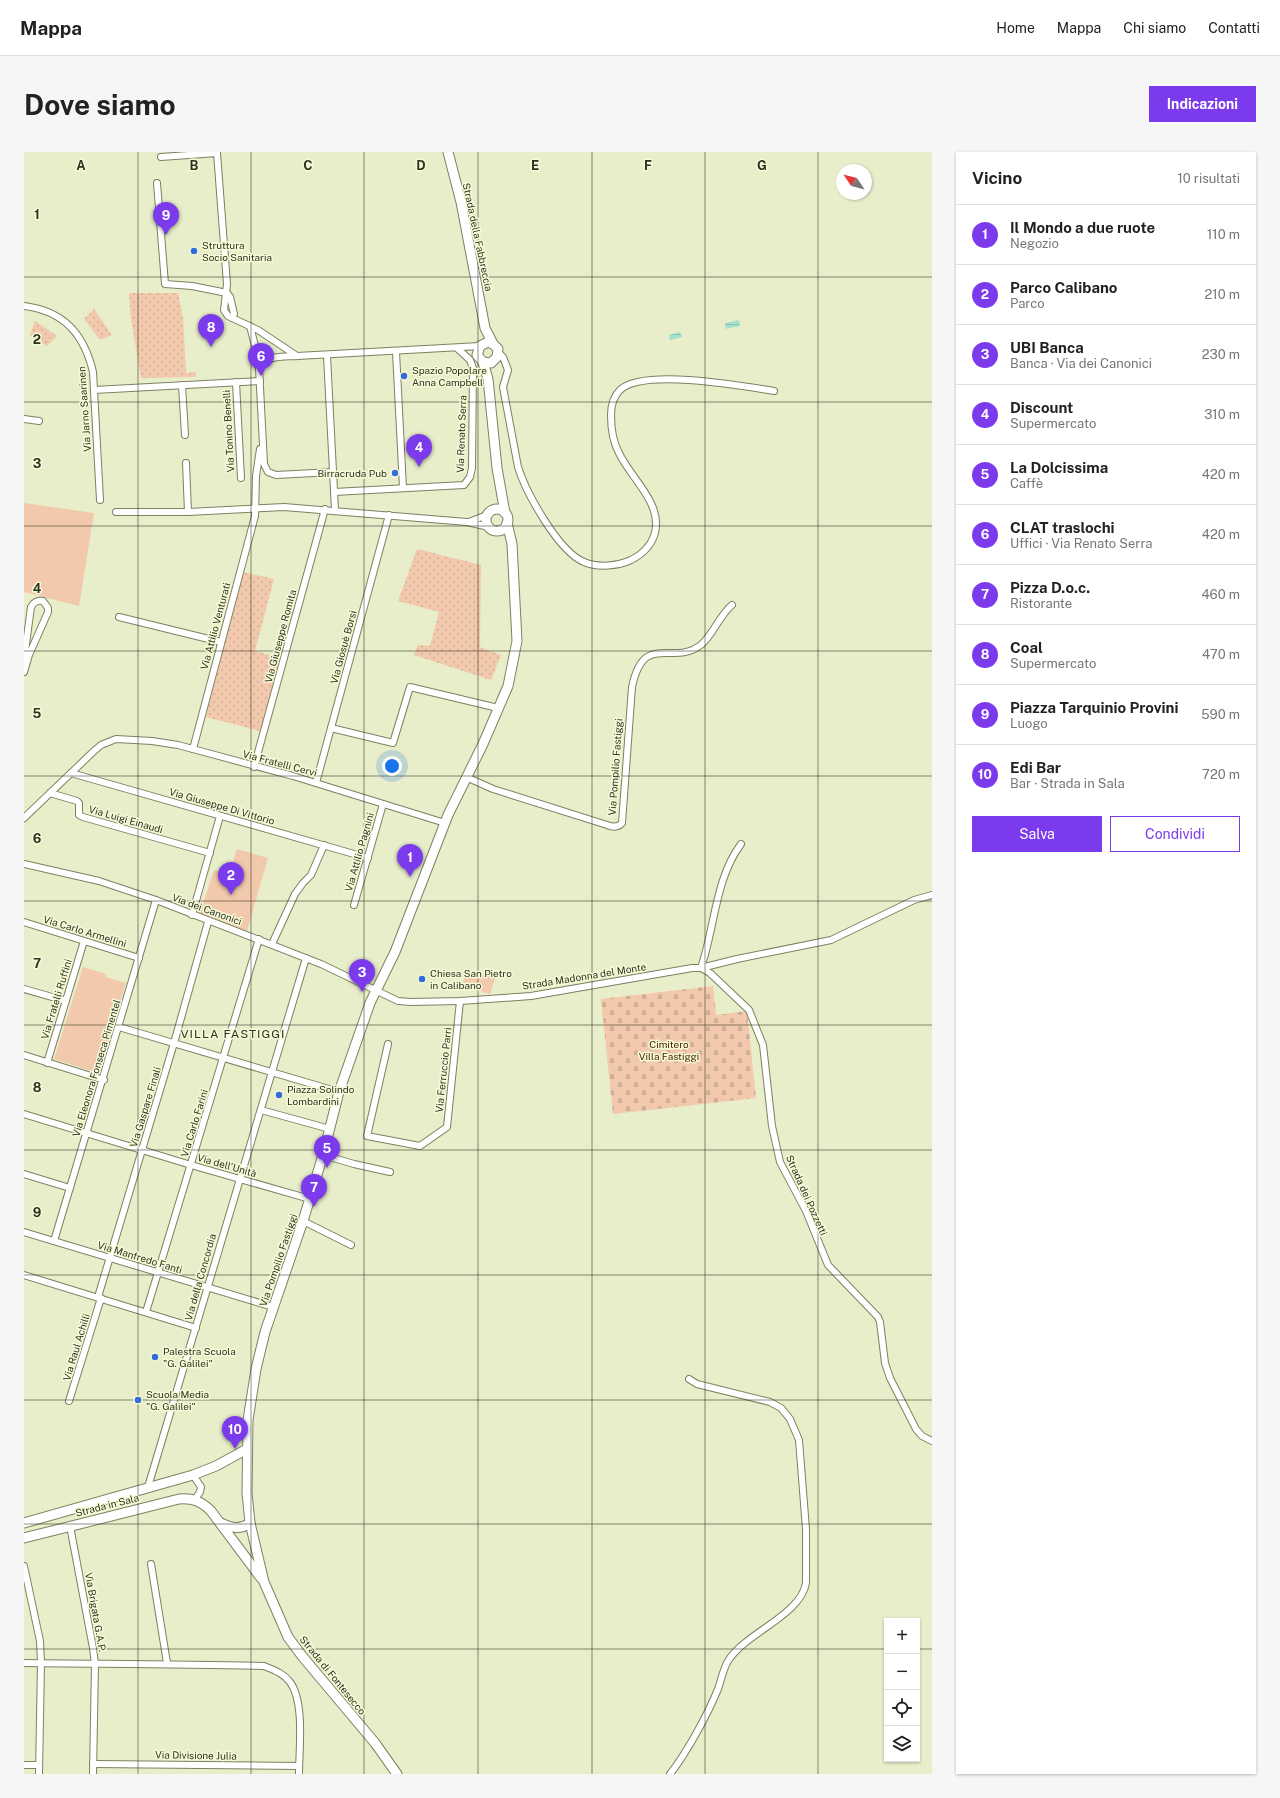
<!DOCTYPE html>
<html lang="it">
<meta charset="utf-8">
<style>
:root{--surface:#fff;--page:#f6f6f6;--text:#222;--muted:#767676;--line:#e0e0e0;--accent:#7c3aed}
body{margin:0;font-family:"Public Sans",sans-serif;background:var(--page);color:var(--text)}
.controls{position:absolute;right:12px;bottom:12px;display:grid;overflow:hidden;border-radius:0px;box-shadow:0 1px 3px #0004}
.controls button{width:36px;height:36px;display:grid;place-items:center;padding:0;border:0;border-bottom:1px solid var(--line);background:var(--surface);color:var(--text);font:20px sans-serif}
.compass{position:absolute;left:812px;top:12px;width:36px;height:36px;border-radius:50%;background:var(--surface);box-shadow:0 1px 3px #0004;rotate:305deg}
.you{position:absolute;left:368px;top:614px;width:14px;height:14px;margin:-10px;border:3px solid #fff;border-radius:50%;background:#1a73e8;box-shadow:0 0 0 6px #1a73e833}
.badge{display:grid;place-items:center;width:26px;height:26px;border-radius:50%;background:var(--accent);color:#fff;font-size:13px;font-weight:700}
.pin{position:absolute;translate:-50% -33px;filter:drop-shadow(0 1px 2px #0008)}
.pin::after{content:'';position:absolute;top:21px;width:14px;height:12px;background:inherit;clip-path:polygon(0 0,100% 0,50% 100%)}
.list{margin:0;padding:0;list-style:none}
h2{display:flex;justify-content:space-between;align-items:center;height:52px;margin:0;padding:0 16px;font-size:17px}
h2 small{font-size:13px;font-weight:400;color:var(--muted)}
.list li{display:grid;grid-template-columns:26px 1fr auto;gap:12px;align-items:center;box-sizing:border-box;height:60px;padding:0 16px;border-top:1px solid var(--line)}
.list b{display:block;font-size:15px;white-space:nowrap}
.list p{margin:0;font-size:13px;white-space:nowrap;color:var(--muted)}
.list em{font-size:13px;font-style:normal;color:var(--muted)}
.actions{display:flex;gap:8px;padding:12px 16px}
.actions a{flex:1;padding:9px 0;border:1px solid var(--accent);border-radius:0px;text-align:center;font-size:14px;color:var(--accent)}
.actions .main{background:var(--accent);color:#fff}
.icon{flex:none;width:22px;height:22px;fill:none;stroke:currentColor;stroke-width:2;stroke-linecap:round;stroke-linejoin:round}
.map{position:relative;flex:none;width:908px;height:1622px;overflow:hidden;border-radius:0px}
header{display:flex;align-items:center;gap:24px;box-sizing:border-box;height:56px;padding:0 20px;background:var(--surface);border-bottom:1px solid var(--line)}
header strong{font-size:19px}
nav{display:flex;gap:22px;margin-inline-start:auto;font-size:14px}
.intro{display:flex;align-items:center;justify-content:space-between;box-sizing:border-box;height:96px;padding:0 24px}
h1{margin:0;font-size:28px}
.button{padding:10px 18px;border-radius:0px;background:var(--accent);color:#fff;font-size:14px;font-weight:700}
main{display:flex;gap:24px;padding:0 24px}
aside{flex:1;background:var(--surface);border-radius:0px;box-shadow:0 1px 3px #0004}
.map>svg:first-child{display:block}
.grass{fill:url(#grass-dots)}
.cemetery{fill:url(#cemetery-stones)}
.park{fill:#f3c9ad}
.water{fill:url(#water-rules)}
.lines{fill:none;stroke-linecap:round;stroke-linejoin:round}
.street-casing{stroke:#7d8161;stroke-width:8}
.secondary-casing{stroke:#7d8161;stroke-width:11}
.street{stroke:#fff;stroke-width:6}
.secondary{stroke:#fff;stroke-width:9}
.grid{fill:none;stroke:#2f3123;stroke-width:1;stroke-opacity:0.55}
.poi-dot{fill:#346ddb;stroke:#f6fbd7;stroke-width:1.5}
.labels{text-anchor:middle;stroke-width:3;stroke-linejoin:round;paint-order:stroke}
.street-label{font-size:10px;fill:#2f3123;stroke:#f6fbd7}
.poi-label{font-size:10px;fill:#2f3123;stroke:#f6fbd7;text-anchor:start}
.park-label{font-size:10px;fill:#4a2100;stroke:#f6fbd7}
.quarter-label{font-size:12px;letter-spacing:1px;fill:#2f3123;stroke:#f6fbd7}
.grid-label{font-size:13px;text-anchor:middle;font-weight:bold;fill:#2f3123;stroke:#f6fbd7;stroke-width:3;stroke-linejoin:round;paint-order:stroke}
</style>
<header>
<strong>Mappa</strong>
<nav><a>Home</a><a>Mappa</a><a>Chi siamo</a><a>Contatti</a></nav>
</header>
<div class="intro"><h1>Dove siamo</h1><a class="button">Indicazioni</a></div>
<main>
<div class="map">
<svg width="908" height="1622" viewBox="0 0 908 1622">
<defs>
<pattern id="grass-dots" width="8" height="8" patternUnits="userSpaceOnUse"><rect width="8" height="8" fill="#f3c9ad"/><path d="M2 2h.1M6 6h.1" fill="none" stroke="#d1ad95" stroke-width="1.8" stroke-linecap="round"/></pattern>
<pattern id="cemetery-stones" width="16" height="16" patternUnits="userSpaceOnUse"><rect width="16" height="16" fill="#f3c9ad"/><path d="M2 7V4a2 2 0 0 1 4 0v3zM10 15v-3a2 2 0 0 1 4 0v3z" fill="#d1ad95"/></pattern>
<pattern id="water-rules" width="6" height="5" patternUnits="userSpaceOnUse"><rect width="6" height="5" fill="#a4e0cd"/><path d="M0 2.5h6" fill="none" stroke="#8ec1b0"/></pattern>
</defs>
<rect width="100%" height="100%" fill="#e8eeca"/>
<g class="grass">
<path d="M105,141H154L159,166L162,221L172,220V225L117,226L107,167Z"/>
<path d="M70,157L88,183L76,188L60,167Z"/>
<path d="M11,169L33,184L23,194L6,183Z"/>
<path d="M393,397L457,413L456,495L477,503L467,528L390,503L394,493L406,494L415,460L374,449Z"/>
<path d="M219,420L250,427L231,499L256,506L236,579L182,565Z"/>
</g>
<path class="cemetery" d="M689,834L692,863L723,859L732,946L589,962L577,847Z"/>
<g class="park">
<path d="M0,351L70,361L55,454L0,440Z"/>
<path d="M213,697L244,706L223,779L189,770L187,766L175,763L190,718L205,722Z"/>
<path d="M59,815L82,822L81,825L102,831L74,921L30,907Z"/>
<path d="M443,818L471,826L466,842L438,833Z"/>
</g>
<g class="water">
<path d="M715,168L716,174L702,177L701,171Z"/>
<path d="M656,180L658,185L646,188L645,183Z"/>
</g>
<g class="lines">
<defs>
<g id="street">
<path d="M137,5L193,1L203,132L200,158L204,164L234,178L273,204"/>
<path d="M133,31L141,132L168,134L203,141"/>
<path d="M203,141L206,145L210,162L208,166"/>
<path d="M0,154C40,159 60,182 69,220L76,348"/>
<path d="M226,174L231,194L232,210L235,216"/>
<path d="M372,200L379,336"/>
<path d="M474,200L479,205L484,218L479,235L494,315C502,341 535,400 560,410C574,416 594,414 607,408C617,403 626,395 630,384C641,353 607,327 595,301C589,290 587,276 587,263C587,254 589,245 596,238C619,216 719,234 750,239"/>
<path d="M303,204L311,358"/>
<path d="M212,230L217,326"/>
<path d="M158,233L161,283"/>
<path d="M70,238L236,229"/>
<path d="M0,267L15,269"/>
<path d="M162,311L164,360"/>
<path d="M309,320L252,323L244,320L240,312L235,216C241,203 260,205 273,204L456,194"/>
<path d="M310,340L440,333L446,325L448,316L449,216L446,208L433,196"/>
<path d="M92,360H164L260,355L443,370L465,375"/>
<path d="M445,370L463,363"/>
<path d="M95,465L197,490"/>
<path d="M0,507L7,455C10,450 13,448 19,449L24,456V460L5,503L0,520"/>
<path d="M307,576L369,591L386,535L474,556"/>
<path d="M169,597L231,364L232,324L236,297"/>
<path d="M230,615L301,357"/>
<path d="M47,621L344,706"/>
<path d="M442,625L469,637L583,673C588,675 594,676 598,671L608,535C620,478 649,516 678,492C690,481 695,464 708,453"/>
<path d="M292,631L365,363"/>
<path d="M26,641L53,649L55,651V663L59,665L186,701"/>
<path d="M0,666L70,599L77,593L92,587L128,589L154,593L269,624L421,671"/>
<path d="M0,712L75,729L132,748L297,812L374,849L387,850L436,849L507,844L668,816H677L713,807L807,788L890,748L908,743"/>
<path d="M330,753L359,652"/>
<path d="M168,763L196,664"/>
<path d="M0,770L115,806"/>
<path d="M248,792L271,742L279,731L287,723L300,693"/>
<path d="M677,816L686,821L725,858L739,893L748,974L756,1010L782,1059L804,1113L854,1165L856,1170L861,1211L866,1226L892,1277L898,1284L908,1289"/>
<path d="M677,816C691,775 691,727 717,692"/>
<path d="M0,837L42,849"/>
<path d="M95,875L315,940"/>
<path d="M364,892L343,984L396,994L423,975L436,849"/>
<path d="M0,903L80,928"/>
<path d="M23,911L60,789"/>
<path d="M237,958L306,977"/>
<path d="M0,962L167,1013L286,1047"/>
<path d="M299,1003L330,1012L366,1020"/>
<path d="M0,1022L46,1036"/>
<path d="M279,1069L327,1093"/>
<path d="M0,1080L249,1155"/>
<path d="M30,1089L132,748"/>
<path d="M0,1123L172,1176"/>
<path d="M74,1145L150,891L184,770"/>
<path d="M122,1160L235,787"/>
<path d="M45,1249L77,1146"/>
<path d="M169,1323L177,1335L176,1340L171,1347"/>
<path d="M124,1335L282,806"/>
<path d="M46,1374L69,1496L71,1512L69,1622"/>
<path d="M127,1412L143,1511"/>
<path d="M0,1414L16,1489L17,1511L15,1622"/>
<path d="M0,1511C80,1512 160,1512 240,1514C250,1518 259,1521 266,1530C281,1550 275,1598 275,1622"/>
<path d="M69,1612L275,1614"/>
<path d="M0,1613H15"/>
<path d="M646,1622C662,1602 684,1562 694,1537C697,1529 699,1517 704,1509C721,1481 777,1463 782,1431V1377L775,1288L766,1267L757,1256L746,1250L673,1232L665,1227"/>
</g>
<g id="secondary">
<path d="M424,0L437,50L461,176L469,192"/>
<path d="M459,210L467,211L473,205L474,197L469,192L464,190L456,194L453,203L459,210L464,227L473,316L481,361"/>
<circle cx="473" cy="368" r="11"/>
<path d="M0,1371L169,1323L192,1314L223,1297"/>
<path d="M197,1371C208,1376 216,1378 226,1371"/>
<path d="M0,1386L155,1347C169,1346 177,1349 187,1359L237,1426"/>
<path d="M373,1622L351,1591L278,1504L264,1485L240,1430L226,1371L223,1341L224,1268L232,1217L241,1180L279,1069L299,1003L315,940L346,851L371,800L424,663L459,592L484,534L493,489L488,392L483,371"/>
</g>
</defs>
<use href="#street" class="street-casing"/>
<use href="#secondary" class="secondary-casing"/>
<use href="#street" class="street"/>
<use href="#secondary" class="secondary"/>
</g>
<path class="grid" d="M114,0V1622M227,0V1622M340,0V1622M454,0V1622M568,0V1622M681,0V1622M794,0V1622M0,125H908M0,250H908M0,374H908M0,499H908M0,624H908M0,749H908M0,873H908M0,998H908M0,1123H908M0,1248H908M0,1372H908M0,1497H863M893,1497H908"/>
<g class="poi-dot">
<circle cx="170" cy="99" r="4"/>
<circle cx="380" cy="224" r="4"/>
<circle cx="371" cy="321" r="4"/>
<circle cx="398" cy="827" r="4"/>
<circle cx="255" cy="943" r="4"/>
<circle cx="131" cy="1205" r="4"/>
<circle cx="114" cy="1248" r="4"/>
</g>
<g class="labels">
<g class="street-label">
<text transform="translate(454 85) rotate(78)" y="4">Strada della Fabbreccia</text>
<text transform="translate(60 257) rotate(-94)" y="4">Via Jarno Saarinen</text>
<text transform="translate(204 279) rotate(-93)" y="4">Via Tonino Benelli</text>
<text transform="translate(437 282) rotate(-88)" y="4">Via Renato Serra</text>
<text transform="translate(191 474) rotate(-75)" y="4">Via Attilio Venturati</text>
<text transform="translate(256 484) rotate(-75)" y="4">Via Giuseppe Romita</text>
<text transform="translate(319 495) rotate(-75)" y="4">Via Giosuè Borsi</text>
<text transform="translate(256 611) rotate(15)" y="4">Via Fratelli Cervi</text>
<text transform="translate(591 615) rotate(-86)" y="4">Via Pompilio Fastiggi</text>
<text transform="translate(198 654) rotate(16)" y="4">Via Giuseppe Di Vittorio</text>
<text transform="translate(102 667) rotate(16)" y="4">Via Luigi Einaudi</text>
<text transform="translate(335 700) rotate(-74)" y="4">Via Attilio Pagnini</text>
<text transform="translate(183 757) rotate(20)" y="4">Via dei Canonici</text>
<text transform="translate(61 779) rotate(17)" y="4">Via Carlo Armellini</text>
<text transform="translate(560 824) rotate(-9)" y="4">Strada Madonna del Monte</text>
<text transform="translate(32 847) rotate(-73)" y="4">Via Fratelli Ruffini</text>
<text transform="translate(72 916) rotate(-73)" y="4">Via Eleonora Fonseca Pimentel</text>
<text transform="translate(419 918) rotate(-84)" y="4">Via Ferruccio Parri</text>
<text transform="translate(121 955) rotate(-73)" y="4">Via Gaspare Finali</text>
<text transform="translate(170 971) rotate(-73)" y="4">Via Carlo Farini</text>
<text transform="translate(203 1013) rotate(16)" y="4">Via dell'Unità</text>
<text transform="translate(783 1043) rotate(66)" y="4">Strada dei Pozzetti</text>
<text transform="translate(116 1105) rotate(17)" y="4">Via Manfredo Fanti</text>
<text transform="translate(254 1108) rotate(-71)" y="4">Via Pompilio Fastiggi</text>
<text transform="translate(176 1125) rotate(-74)" y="4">Via della Concordia</text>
<text transform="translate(52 1195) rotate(-73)" y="4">Via Raul Achilli</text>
<text transform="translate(83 1353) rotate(-14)" y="4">Strada in Sala</text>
<text transform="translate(72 1460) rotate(80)" y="4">Via Brigata G.A.P.</text>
<text transform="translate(309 1523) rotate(51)" y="4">Strada di Fontesecco</text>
<text transform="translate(172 1603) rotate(1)" y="4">Via Divisione Julia</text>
</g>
<g class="poi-label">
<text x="178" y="97">Struttura<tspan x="178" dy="12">Socio Sanitaria</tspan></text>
<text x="388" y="222">Spazio Popolare<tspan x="388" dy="12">Anna Campbell</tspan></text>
<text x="363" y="325" text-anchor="end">Birracruda Pub</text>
<text x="406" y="825">Chiesa San Pietro<tspan x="406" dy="12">in Calibano</tspan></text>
<text x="263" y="941">Piazza Solindo<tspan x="263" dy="12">Lombardini</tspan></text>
<text x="139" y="1203">Palestra Scuola<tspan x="139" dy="12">"G. Galilei"</tspan></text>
<text x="122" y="1246">Scuola Media<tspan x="122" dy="12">"G. Galilei"</tspan></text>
</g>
<g class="park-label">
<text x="645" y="896">Cimitero<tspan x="645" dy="12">Villa Fastiggi</tspan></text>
</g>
<g class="quarter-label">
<text x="209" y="886">VILLA FASTIGGI</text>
</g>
</g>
<g class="grid-label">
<text x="57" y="18">A</text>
<text x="170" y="18">B</text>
<text x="284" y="18">C</text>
<text x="397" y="18">D</text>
<text x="511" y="18">E</text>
<text x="624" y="18">F</text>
<text x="738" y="18">G</text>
<text x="13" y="67">1</text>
<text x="13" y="192">2</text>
<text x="13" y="316">3</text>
<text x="13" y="441">4</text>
<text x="13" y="566">5</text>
<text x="13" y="691">6</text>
<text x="13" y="816">7</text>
<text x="13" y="940">8</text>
<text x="13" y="1065">9</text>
</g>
</svg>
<div class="controls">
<button>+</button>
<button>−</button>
<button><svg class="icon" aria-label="locate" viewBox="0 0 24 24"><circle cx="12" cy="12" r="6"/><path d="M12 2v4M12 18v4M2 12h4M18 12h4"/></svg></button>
<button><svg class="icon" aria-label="layers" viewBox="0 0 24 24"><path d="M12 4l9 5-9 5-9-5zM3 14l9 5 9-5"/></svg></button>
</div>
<svg class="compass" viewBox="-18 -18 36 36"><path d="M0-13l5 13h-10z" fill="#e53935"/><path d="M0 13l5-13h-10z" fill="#767676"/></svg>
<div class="you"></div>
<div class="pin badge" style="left:386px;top:725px">1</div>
<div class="pin badge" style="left:207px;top:743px">2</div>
<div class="pin badge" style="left:338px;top:840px">3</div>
<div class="pin badge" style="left:395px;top:315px">4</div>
<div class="pin badge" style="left:303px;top:1016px">5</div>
<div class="pin badge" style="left:237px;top:224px">6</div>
<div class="pin badge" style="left:290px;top:1055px">7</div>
<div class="pin badge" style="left:187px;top:195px">8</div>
<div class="pin badge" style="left:142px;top:83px">9</div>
<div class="pin badge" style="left:211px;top:1297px">10</div>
</div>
<aside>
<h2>Vicino<small>10 risultati</small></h2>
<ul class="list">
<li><span class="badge">1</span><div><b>Il Mondo a due ruote</b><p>Negozio</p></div><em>110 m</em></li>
<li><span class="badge">2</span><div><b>Parco Calibano</b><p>Parco</p></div><em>210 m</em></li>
<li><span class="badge">3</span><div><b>UBI Banca</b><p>Banca · Via dei Canonici</p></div><em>230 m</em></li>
<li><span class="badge">4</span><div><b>Discount</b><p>Supermercato</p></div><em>310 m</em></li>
<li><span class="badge">5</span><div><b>La Dolcissima</b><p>Caffè</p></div><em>420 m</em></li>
<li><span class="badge">6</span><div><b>CLAT traslochi</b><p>Uffici · Via Renato Serra</p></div><em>420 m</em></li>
<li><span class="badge">7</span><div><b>Pizza D.o.c.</b><p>Ristorante</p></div><em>460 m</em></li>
<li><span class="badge">8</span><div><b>Coal</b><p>Supermercato</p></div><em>470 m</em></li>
<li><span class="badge">9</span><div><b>Piazza Tarquinio Provini</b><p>Luogo</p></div><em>590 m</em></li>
<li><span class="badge">10</span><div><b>Edi Bar</b><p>Bar · Strada in Sala</p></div><em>720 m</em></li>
</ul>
<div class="actions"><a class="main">Salva</a><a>Condividi</a></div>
</aside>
</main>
